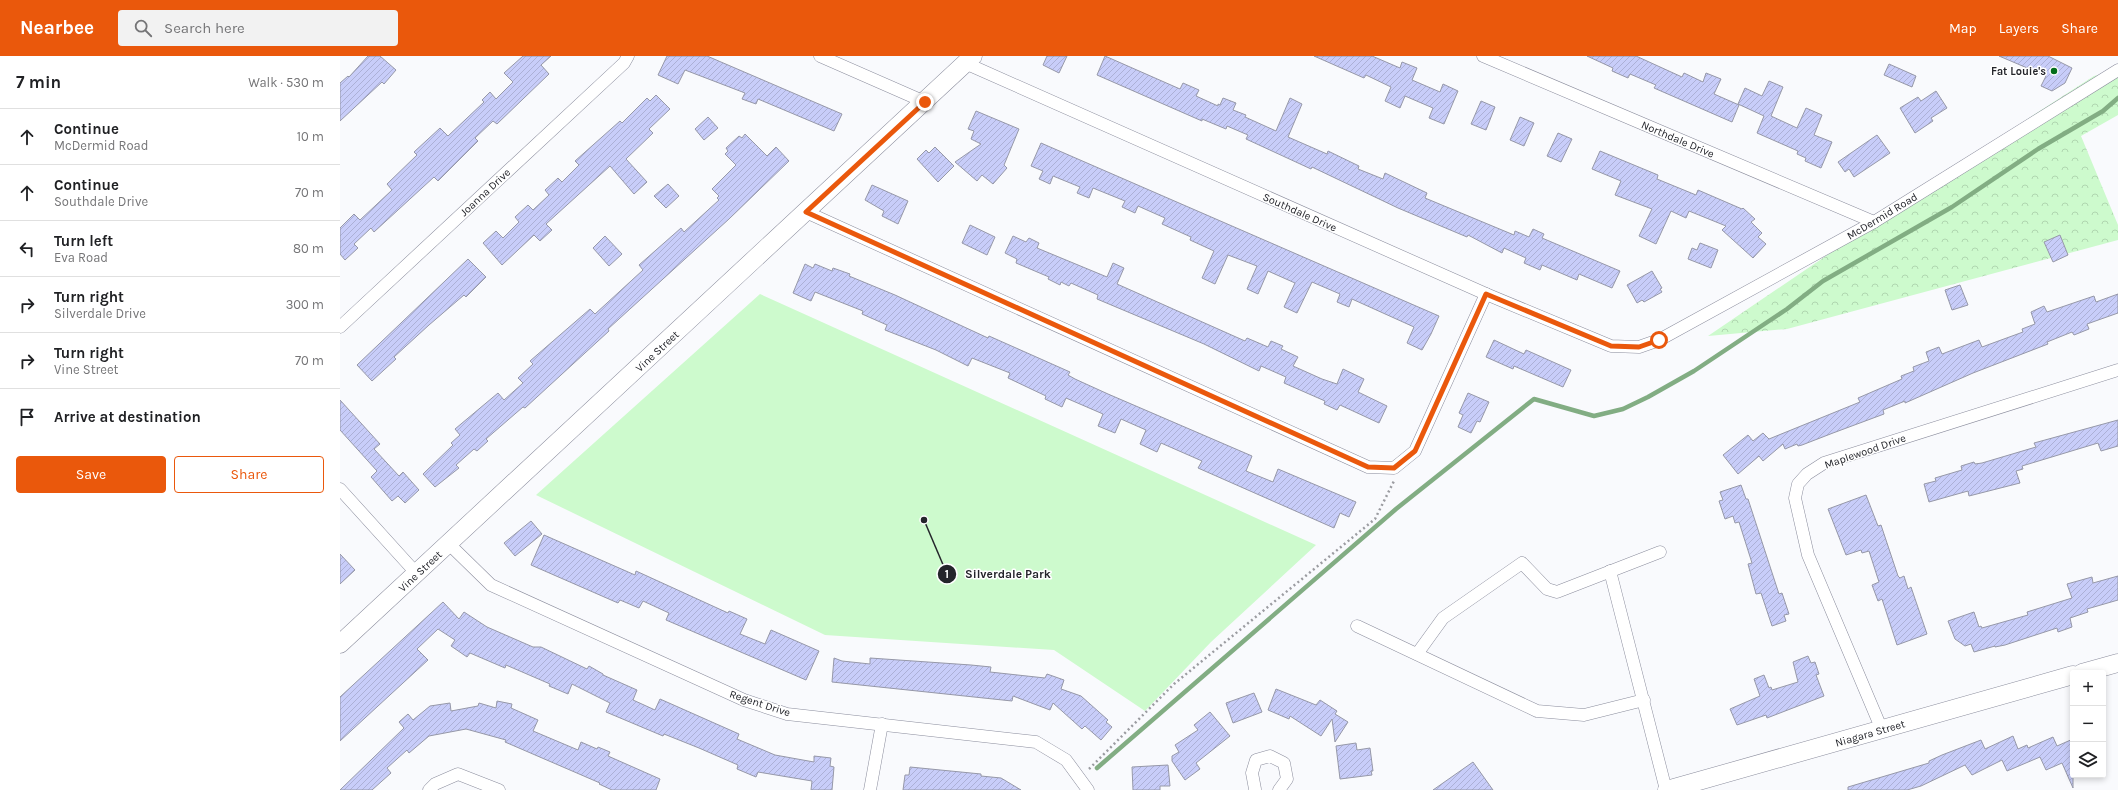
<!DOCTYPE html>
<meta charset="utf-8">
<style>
:root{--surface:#fff;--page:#f2f2f2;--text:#202124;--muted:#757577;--line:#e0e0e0;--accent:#ea580c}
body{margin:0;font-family:Karla,sans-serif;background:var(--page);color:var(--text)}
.controls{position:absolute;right:12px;bottom:12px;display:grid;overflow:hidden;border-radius:4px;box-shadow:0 2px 6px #0003}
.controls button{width:36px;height:36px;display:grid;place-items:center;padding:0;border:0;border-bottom:1px solid var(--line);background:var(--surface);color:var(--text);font:20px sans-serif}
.stop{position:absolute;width:12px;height:12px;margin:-9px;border:3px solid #ea580c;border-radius:50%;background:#fff}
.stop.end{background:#ea580c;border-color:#fff;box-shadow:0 1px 4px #0008}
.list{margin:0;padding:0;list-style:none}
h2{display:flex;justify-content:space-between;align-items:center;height:52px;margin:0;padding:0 16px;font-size:17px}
h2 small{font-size:13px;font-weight:400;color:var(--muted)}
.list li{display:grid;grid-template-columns:26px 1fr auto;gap:12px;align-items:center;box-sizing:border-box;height:56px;padding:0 16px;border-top:1px solid var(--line)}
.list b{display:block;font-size:15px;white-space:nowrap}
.list p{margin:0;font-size:13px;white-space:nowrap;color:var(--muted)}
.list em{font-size:13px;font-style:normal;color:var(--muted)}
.actions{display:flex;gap:8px;padding:12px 16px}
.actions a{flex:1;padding:9px 0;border:1px solid var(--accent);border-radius:4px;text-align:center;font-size:14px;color:var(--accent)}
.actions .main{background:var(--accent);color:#fff}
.icon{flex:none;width:22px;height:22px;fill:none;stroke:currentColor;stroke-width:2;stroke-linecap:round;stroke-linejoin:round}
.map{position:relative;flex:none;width:1778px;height:734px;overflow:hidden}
header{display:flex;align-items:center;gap:24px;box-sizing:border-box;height:56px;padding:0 20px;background:var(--accent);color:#fff}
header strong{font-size:19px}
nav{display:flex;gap:22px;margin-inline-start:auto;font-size:14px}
.search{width:280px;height:36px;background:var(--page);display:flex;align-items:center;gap:10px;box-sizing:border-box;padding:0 14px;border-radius:4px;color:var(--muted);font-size:15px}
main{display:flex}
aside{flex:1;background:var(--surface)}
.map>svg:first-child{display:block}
.forest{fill:url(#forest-crowns)}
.park{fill:#cdfacd}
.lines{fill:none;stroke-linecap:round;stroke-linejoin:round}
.stream{stroke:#82ad83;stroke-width:4.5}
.building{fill:url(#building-hatch);stroke:#9698a8}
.street-casing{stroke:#8b8d9d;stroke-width:13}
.secondary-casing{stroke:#8b8d9d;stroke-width:19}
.path{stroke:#9b9ca1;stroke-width:2.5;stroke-dasharray:2 3;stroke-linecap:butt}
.street{stroke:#fff;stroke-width:12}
.secondary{stroke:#fff;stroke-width:18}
.route{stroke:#ea580c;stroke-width:5}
.poi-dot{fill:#046d1b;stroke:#fff;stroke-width:1.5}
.labels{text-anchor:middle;stroke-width:3;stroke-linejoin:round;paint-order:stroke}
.poi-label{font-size:11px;font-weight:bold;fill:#24252b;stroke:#fff;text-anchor:end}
.street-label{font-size:11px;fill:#24252b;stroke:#fff}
.leader{fill:none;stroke:#24252b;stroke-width:1.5}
.callout-dot{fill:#24252b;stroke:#fff;stroke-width:1.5}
.mark-label{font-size:12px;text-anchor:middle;font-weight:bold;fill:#fff}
.callout-label{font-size:12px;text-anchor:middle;font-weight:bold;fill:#24252b;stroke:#fff;stroke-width:3;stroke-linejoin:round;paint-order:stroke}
</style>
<header>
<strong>Nearbee</strong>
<div class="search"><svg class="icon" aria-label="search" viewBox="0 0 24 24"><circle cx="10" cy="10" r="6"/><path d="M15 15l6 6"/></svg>Search here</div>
<nav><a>Map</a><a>Layers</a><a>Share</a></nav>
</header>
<main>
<aside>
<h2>7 min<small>Walk · 530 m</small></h2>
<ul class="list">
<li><svg class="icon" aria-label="ahead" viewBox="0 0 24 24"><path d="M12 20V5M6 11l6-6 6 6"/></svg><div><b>Continue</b><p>McDermid Road</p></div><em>10 m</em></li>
<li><svg class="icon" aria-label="ahead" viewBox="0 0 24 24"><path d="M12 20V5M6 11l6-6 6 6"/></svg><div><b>Continue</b><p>Southdale Drive</p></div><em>70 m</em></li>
<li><svg class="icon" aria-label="left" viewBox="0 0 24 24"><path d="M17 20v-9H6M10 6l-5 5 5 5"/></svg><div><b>Turn left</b><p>Eva Road</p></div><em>80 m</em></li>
<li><svg class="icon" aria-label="right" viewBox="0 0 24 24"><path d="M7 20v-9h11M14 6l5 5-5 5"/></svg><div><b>Turn right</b><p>Silverdale Drive</p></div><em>300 m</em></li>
<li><svg class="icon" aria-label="right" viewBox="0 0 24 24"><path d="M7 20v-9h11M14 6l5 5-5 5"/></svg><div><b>Turn right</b><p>Vine Street</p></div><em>70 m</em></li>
<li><svg class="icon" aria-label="arrive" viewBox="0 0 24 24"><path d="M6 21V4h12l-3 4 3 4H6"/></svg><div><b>Arrive at destination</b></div></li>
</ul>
<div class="actions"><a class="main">Save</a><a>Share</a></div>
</aside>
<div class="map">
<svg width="1778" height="734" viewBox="0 0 1778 734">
<defs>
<pattern id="forest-crowns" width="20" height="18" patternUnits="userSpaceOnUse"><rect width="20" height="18" fill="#cdfacd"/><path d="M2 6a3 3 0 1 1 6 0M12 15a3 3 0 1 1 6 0" fill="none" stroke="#b0d6b0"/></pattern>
<pattern id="building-hatch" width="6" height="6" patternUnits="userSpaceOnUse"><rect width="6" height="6" fill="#c8cdf9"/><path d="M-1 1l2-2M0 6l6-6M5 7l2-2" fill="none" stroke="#acb0d6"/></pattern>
</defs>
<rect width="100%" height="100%" fill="#f9fafd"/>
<path class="forest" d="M1778,14V59L1741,80L1778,169V184L1447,273L1368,280L1695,58L1754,20Z"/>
<path class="park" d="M420,238L976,489L871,586L805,655L714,594L485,579L196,439Z"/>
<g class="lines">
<path class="stream" d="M757,712L1056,453L1194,343L1254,360L1283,353L1308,341L1354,315L1447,253L1483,225L1612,151L1698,93L1763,55L1778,42"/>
</g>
<g class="building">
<path d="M28,0H40L56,14L44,28L42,26L0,65V27L8,20L9,21Z"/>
<path d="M183,0H211L201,9L209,18L157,68L153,65L135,82L138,85L98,125L94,121L34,176L31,172L14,188L18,192L5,204L0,198V172L14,158L20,164L52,134L47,128L77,99L74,96L100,72L108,80L144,46L142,44L150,36L156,43L173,26L164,17Z"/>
<path d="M327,0H367L502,58L494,75L418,43L416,48L402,43L405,37L345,14L338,28L318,19Z"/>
<path d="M707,0H727L719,17L703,9Z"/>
<path d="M765,0L840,33L843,27L859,34L856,40L878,50V48L880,49L883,42L896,47L893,54L906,59L905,61L936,75L950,42L962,48L948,81L987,98L988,95L1019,110L1018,113L1043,123L1045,117L1087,137L1085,142L1174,179L1175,175L1189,181L1193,173L1204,178L1202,182L1280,215L1272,232L1239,218L1237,224L1202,209L1200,214L1184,207L1186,202L1164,192L1162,197L1128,179L1127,181L1058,152L972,111L971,113L906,83L908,79L887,70L886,73L862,63V65L757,19Z"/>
<path d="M974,0H1032L1060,12L1062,6L1077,12L1072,24L1100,36L1103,28L1118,35L1104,68L1089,62L1093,52L1065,40L1060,52L1045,45L1051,31L1026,19L1024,22Z"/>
<path d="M1247,0H1296L1342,21L1344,17L1363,26L1366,17L1381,23L1374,38L1399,49L1392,66L1314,32L1316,29L1290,18L1288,22L1272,15L1273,12Z"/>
<path d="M1659,0H1708L1732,12L1725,27L1712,35L1701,30L1706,20Z"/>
<path d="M1549,8L1576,20L1572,31L1544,19Z"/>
<path d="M1429,25L1443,31L1431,60L1457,72L1466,52L1482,59L1474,79L1492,86L1481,112L1465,105L1466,102L1457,98L1458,95L1417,77L1424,60L1398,48L1405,32L1422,40Z"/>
<path d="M1596,35L1607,52L1591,62L1593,65L1575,77L1560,52L1578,41L1581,45Z"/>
<path d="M316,39L330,53L309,73L313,77L286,103L307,126L294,138L270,110L206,168L212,174L200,185L194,179L162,209L143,187L156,175L163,182L179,166L175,161L188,149L193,154L209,139L205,134L218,122L222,126L239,109L235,105L280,65L282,67L307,42L310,45Z"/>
<path d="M1141,45L1155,51L1146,74L1131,68Z"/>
<path d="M636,55L679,73L664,109L667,112L653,128L642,119L637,125L615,106L641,88L631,83L634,75L628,73Z"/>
<path d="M368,61L378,72L364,84L355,73Z"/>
<path d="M1180,61L1194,67L1184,90L1170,84Z"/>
<path d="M1218,77L1232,83L1221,106L1207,100Z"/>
<path d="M405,78L427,100L436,91L449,105L389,163L268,273L269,275L185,352L183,351L146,383L148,385L137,395L134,393L116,409L119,412L95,431L83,418L113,389L111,387L120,379L115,373L158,337L164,344L183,327L178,322L193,308L190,305L250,253L255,258L303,214L299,209L341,172L344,176L379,144L377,142L379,140L372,133L396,109L385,98L388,95L386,92L399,80L402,82Z"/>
<path d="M1537,79L1550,97L1514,121L1509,113L1505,116L1498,106Z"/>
<path d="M701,87L1099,260L1091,278L1082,294L1067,287L1074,271L1012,243L1009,251L997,246L1000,238L972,226L957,257L944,251L955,227L928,215L918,238L907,233L917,210L888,199L875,228L862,222L874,195L850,184L851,181L822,168L825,162L798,150L795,157L782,151L785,145L753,132L749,142L737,137L740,131L713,120L710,128L699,123L703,115L691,110Z"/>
<path d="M595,91L614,110L598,126L577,103L586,94L589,97Z"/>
<path d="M1260,95L1318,119L1317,123L1356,139L1358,134L1402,153L1403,152L1415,163L1411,166L1422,177L1418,181L1426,188L1413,202L1382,174L1386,170L1349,155L1346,162L1331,155L1316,188L1299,180L1312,153L1275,139L1281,125L1252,113Z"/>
<path d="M328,128L339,140L326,152L314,140Z"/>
<path d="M532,129L568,145L558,168L542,160L544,155L525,144Z"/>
<path d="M630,169L655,181L647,199L622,187Z"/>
<path d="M1720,179L1728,199L1713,206L1704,186Z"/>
<path d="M265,180L282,198L269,210L253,192Z"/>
<path d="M673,180L686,186L689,182L699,187L697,192L767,221L773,207L784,212L777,228L905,285L907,282L928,291L931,285L943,290L941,293L958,301L953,310L982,323L997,328L1003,313L1024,323L1018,336L1047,350L1039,367L1000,349L997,354L984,348L985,345L944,327L946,321L921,310L919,315L864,288L757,243L758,239L731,227L729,230L721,226L720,229L708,223L709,221L676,207L677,203L665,197Z"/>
<path d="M1360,187L1378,194L1371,212L1348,203L1352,192L1357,194Z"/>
<path d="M128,203L146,221L126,241L124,239L89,269L54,301L56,303L32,325L17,309Z"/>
<path d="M465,208L473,212L475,208L492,215L493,212L510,218L509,220L555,239L648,282L649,280L730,316L728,319L735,323L768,338L912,400L906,415L933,426L938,413L1016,446L1009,461L1000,457L994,472L858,412L862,405L821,387L817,396L800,388L806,374L781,363L775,377L758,370L763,358L726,342L722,351L705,343L706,340L668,322L670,317L632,302L628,310L596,294L545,274L547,269L522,258L523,255L475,236L471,245L453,237Z"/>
<path d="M1312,215L1322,232L1320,233L1322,236L1304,246L1302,244L1297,247L1287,229Z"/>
<path d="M1620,229L1628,249L1612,254L1605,234Z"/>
<path d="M1778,238V257L1747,268L1749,273L1734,279L1732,276L1707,286L1708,288L1633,317L1565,347V345L1543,354L1544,358L1493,377L1462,389L1458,390L1457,388L1445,393L1443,388L1423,405L1419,400L1398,418L1383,399L1408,379L1413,385L1423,377L1429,383L1520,346L1518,342L1562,323L1561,320L1574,315L1573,311L1589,305L1586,296L1599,291L1602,298L1639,284L1642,291L1683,276L1682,273L1695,268L1691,256L1704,250L1707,256L1754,240L1756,246Z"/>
<path d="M1154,284L1184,298L1186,294L1231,314L1223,331L1174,310L1173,313L1146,301Z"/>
<path d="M1128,337L1149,346L1140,366L1137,365L1131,377L1118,371L1123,359L1119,357Z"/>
<path d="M0,344L40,388L34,393L59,420L63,416L79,434L65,447L58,440L52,445L31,421L37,415L0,374Z"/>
<path d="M1778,364V390L1761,395L1758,387L1682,410L1683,413L1676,415L1680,427L1629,440L1628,435L1589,446L1584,428L1596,425L1595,422L1622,414L1621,410L1634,406L1635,408L1642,407L1696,391L1694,387Z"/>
<path d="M1401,429L1406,443H1408L1439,538L1442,537L1449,558L1444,559L1446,565L1432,570L1421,537L1416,538L1408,508L1412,507L1399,466L1395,467L1393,460L1385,463L1379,445L1383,444L1380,436Z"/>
<path d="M1526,439L1538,470L1541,469L1558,520L1560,522L1564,520L1568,533L1571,531L1587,578L1557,589L1542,543L1538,545L1532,529L1539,526L1529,495L1522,497L1521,494L1506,499L1488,453Z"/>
<path d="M191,465L202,478L175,500L164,487Z"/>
<path d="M204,479L295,519L296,515L388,557L389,555L407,563L400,578L425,588L431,574L479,595L466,624L326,564L329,557L303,545L299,552L280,544L278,547L191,509Z"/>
<path d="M0,498L15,514L0,528Z"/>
<path d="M1778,520V544L1747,553L1748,556L1730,562L1732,571L1718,576L1717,572L1665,589L1655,591V590L1634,596L1631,588L1625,590L1615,583L1608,565L1634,556L1639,571L1641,570L1642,572L1688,559L1687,556L1732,542L1727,528L1752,521L1753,527Z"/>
<path d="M103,546L119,563L124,556L147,571L193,591H201L247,613L249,610L263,618V619L297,634L293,644L315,654L320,643L399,678L397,683L435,699L474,706V700L491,702L490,710L494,711L492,734H471L472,725L418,716L416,721L397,713L398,709L359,692L324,678L323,680L266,656L270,647L232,628L228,638L209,630L210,628L166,609L165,612L130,597L127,601L111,590L115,584L98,573L77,593L88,604L0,685V641Z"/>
<path d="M1468,600L1471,607L1475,606L1479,618L1476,619L1484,640L1427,662L1426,659L1397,669L1390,653L1420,640L1414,623L1424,619L1429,632L1431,631L1432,634L1458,626L1453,606Z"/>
<path d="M494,602L502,605L530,608V602L631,609L651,611L650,616L705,622L707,618L724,624L721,633L741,640L768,664L766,666L772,671L761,684L745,670L742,673L713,647L710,654L673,640L672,645L492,626Z"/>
<path d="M936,633L976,649L980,644L997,655L995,658L1008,666L995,686L992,663L981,680L950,660L949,663L928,654Z"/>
<path d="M914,637L922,656L893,667L886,647Z"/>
<path d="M157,645L172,648L171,652L198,664L193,675L238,694L241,686L257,693L258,691L270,696L268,700L320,723L316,734H272L259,728L260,727L165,686L166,684L126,673L89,680L69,697L67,694L47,712L51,717L32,734H0L64,672L59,666L68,658L73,664L90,650L110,647L111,655L138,650L139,647L156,652Z"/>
<path d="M870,656L890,680L856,707L860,713L845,724L832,705V700L839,696L835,689L858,674L854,669Z"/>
<path d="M1673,680L1678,693L1687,689L1688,692L1713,681L1717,690L1733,683V732L1722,707L1706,714L1700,701L1667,715L1662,704L1632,719L1625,709L1581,730L1567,734H1508V731L1589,707V705L1602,699L1641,684L1645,693Z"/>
<path d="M1016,687L1017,694L1030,692L1033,715H1031L1032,719L1000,723L996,690Z"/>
<path d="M1133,706L1153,734H1093Z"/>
<path d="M828,709L830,730H820V734H793L792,711Z"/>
<path d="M570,711L641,718V720L661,722L681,734H563L565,719H569Z"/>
</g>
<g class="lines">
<defs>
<g id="street">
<path d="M480,0L585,46"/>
<path d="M1143,0L1534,166"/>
<path d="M625,7L1146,238L1271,290L1299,291L1319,284L1534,166L1778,14"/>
<path d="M466,156L1028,411L1054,412L1075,395L1146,238"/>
<path d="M0,271L284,7L288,0"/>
<path d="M0,433L77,518"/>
<path d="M109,488L151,529L404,644L447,658L696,686L726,704L748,734"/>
<path d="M1270,515L1326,734"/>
<path d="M1017,570L1197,655L1244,659L1304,644"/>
<path d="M1077,598L1103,562L1182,507L1207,533L1217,536L1320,496"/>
<path d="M1542,674L1468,499L1455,442L1458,428L1467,418L1484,407L1778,314"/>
<path d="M915,733L912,717L916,704L930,700L944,707L947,723L939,734"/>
<path d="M89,734L95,728L118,718L159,734"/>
<path d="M530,734L542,668"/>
</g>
<g id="secondary">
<path d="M0,588L633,0"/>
<path d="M1742,617L1778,607"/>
<path d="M1327,734L1733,619"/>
</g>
</defs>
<use href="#street" class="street-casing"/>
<use href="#secondary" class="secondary-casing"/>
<path class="path" d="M749,713L834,628L1035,463L1054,425"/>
<use href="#street" class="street"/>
<use href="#secondary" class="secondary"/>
</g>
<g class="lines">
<path class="route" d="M585,46L466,156L1028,411L1054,412L1075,395L1146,238L1271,290L1299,291L1319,284"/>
</g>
<circle class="poi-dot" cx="1714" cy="15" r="4"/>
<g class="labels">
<g class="poi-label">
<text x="1706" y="19">Fat Louie's</text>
</g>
<g class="street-label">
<text transform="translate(1338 83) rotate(23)" y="4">Northdale Drive</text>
<text transform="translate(145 136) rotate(-43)" y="4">Joanna Drive</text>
<text transform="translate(960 156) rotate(24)" y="4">Southdale Drive</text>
<text transform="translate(1542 160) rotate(-31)" y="4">McDermid Road</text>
<text transform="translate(317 295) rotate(-43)" y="4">Vine Street</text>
<text transform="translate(1525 395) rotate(-19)" y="4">Maplewood Drive</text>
<text transform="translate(80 515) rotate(-43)" y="4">Vine Street</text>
<text transform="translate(420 647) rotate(18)" y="4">Regent Drive</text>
<text transform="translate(1530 677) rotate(-16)" y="4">Niagara Street</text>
</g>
</g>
<path class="leader" d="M584 464L607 518"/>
<g class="callout-dot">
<circle cx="584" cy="464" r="4"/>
<circle cx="607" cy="518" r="10"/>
</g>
<g class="mark-label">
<text x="607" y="522">1</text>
</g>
<g class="callout-label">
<text x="668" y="522">Silverdale Park</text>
</g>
</svg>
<div class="controls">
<button>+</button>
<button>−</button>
<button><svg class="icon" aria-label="layers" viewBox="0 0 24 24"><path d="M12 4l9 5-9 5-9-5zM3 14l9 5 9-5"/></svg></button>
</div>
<div class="stop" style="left:1319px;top:284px"></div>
<div class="stop end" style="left:585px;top:46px"></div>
</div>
</main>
